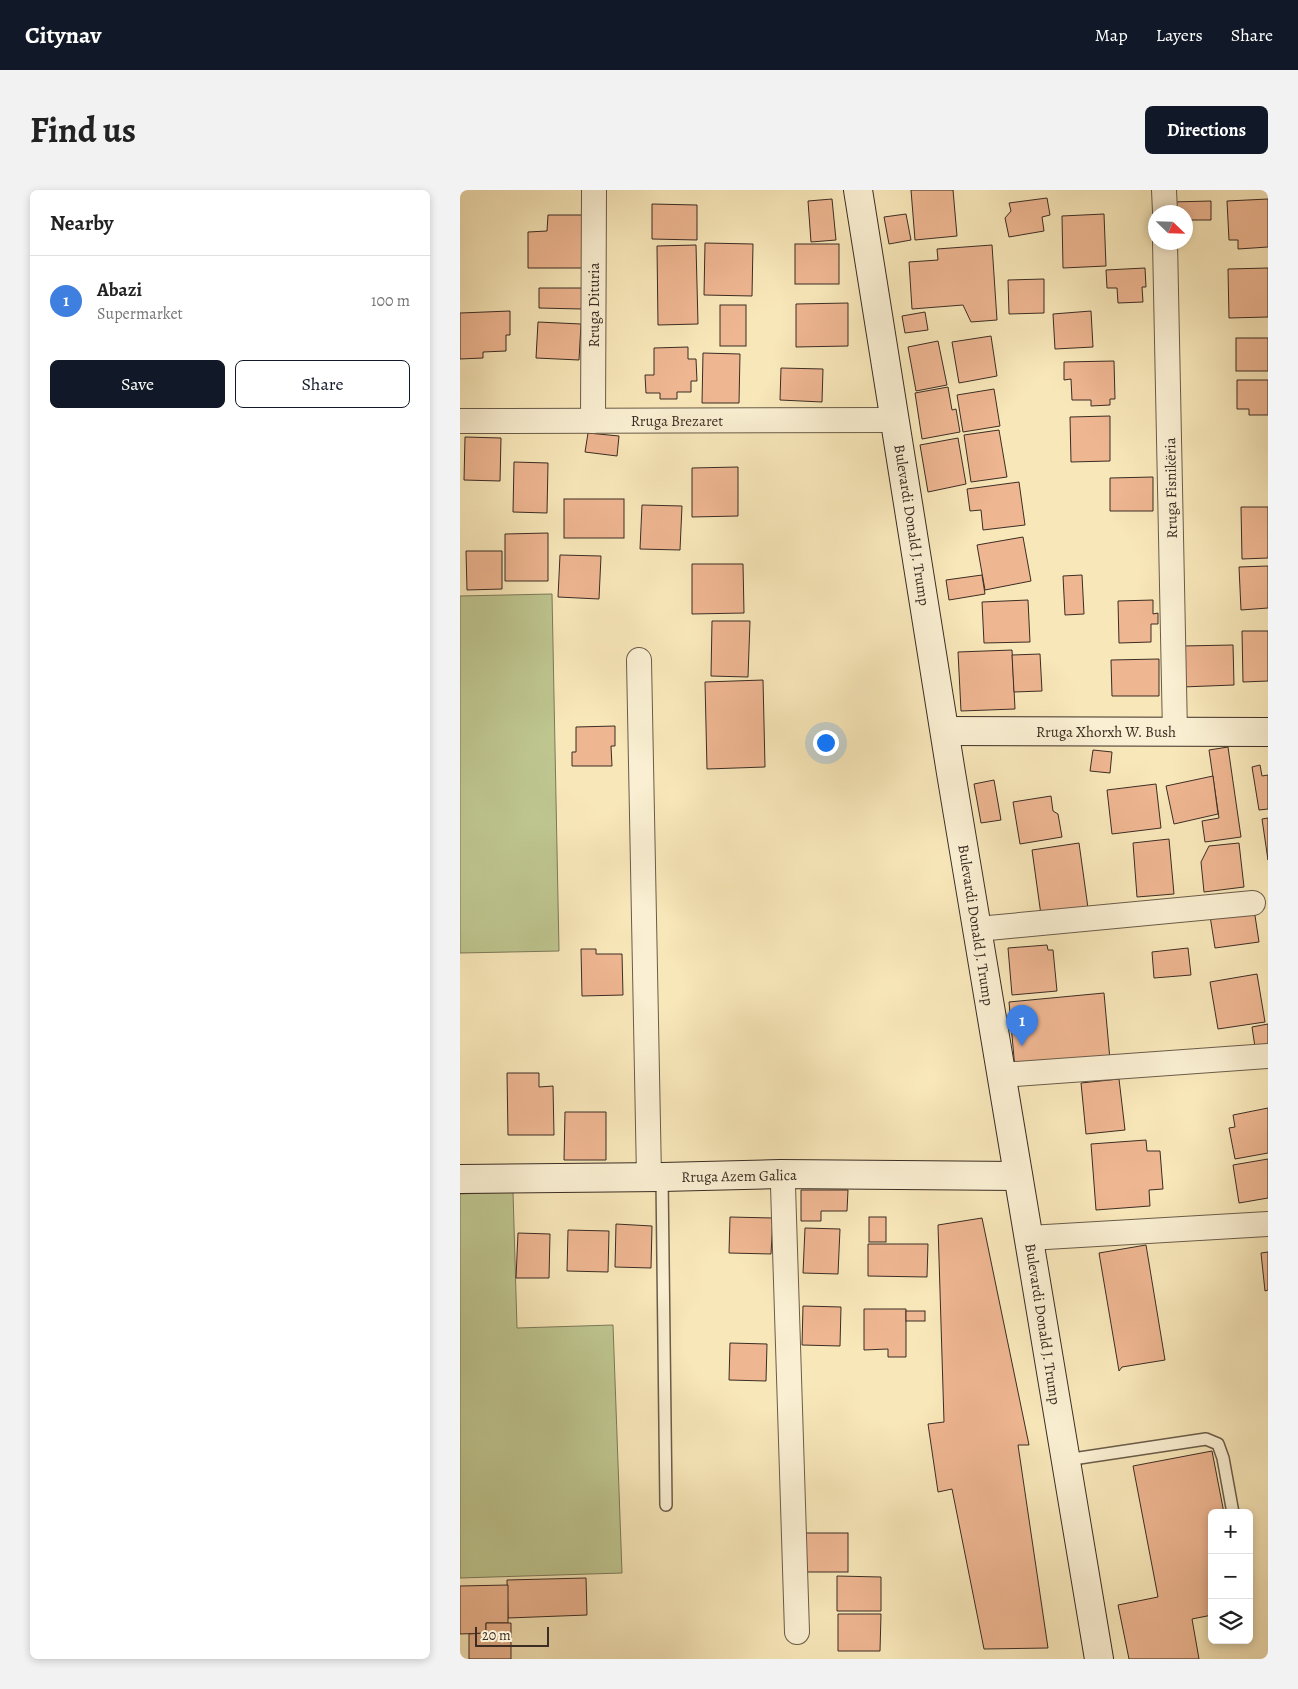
<!DOCTYPE html>
<meta charset="utf-8">
<style>
:root{--surface:#fff;--page:#f2f2f2;--text:#222;--muted:#767676;--line:#e0e0e0;--accent:#111827}
body{margin:0;font-family:Alegreya,serif;background:var(--page);color:var(--text)}
.controls{position:absolute;right:15px;bottom:15px;display:grid;overflow:hidden;border-radius:8px;box-shadow:0 2px 8px #0003}
.controls button{width:45px;height:45px;display:grid;place-items:center;padding:0;border:0;border-bottom:1px solid var(--line);background:var(--surface);color:var(--text);font:25px sans-serif}
.compass{position:absolute;left:688px;top:15px;width:45px;height:45px;border-radius:50%;background:var(--surface);box-shadow:0 2px 8px #0003;rotate:113deg}
.scale{position:absolute;left:15px;bottom:12px;width:74px;box-sizing:border-box;padding-left:5px;border:2px solid #3b2d24;border-top:0;font-size:14px;line-height:18px;white-space:nowrap;color:#3b2d24;-webkit-text-stroke:4px #faefd2;paint-order:stroke}
.you{position:absolute;left:365px;top:552px;width:18px;height:18px;margin:-12px;border:4px solid #fff;border-radius:50%;background:#1a73e8;box-shadow:0 0 0 8px #1a73e833}
.badge{display:grid;place-items:center;width:32px;height:32px;border-radius:50%;background:var(--accent);color:#fff;font-size:16px;font-weight:700}
.pin{position:absolute;translate:-50% -41px;filter:drop-shadow(0 1px 2px #0008)}
.pin::after{content:'';position:absolute;top:26px;width:18px;height:15px;background:inherit;clip-path:polygon(0 0,100% 0,50% 100%)}
.list{margin:0;padding:0;list-style:none}
h2{display:flex;justify-content:space-between;align-items:center;height:65px;margin:0;padding:0 20px;font-size:21px}
h2 small{font-size:16px;font-weight:400;color:var(--muted)}
.list li{display:grid;grid-template-columns:32px 1fr auto;gap:15px;align-items:center;box-sizing:border-box;height:90px;padding:0 20px;border-top:1px solid var(--line)}
.list b{display:block;font-size:19px;white-space:nowrap}
.list p{margin:0;font-size:16px;white-space:nowrap;color:var(--muted)}
.list em{font-size:16px;font-style:normal;color:var(--muted)}
.actions{display:flex;gap:10px;padding:15px 20px}
.actions a{flex:1;padding:11px 0;border:1px solid var(--accent);border-radius:8px;text-align:center;font-size:18px;color:var(--accent)}
.actions .main{background:var(--accent);color:#fff}
.icon{flex:none;width:28px;height:28px;fill:none;stroke:currentColor;stroke-width:2;stroke-linecap:round;stroke-linejoin:round}
.map{position:relative;flex:none;width:808px;height:1469px;overflow:hidden;border-radius:8px}
header{display:flex;align-items:center;gap:30px;box-sizing:border-box;height:70px;padding:0 25px;background:var(--accent);color:#fff}
header strong{font-size:24px}
nav{display:flex;gap:28px;margin-inline-start:auto;font-size:18px}
.intro{display:flex;align-items:center;justify-content:space-between;box-sizing:border-box;height:120px;padding:0 30px}
h1{margin:0;font-size:35px}
.button{padding:12px 22px;border-radius:8px;background:var(--accent);color:#fff;font-size:18px;font-weight:700}
main{display:flex;gap:30px;padding:0 30px}
aside{flex:1;background:var(--surface);border-radius:8px;box-shadow:0 2px 8px #0003}
.map>svg:first-child{display:block}
.green{fill:#bec58f;stroke:#7c795a}
.building{fill:#eeb691;stroke:#3b2d24}
.lines{fill:none;stroke-linecap:round;stroke-linejoin:round}
.lane-casing{stroke:#6a5c49;stroke-width:14}
.street-casing{stroke:#6a5c49;stroke-width:26}
.secondary-casing{stroke:#3b2d24;stroke-width:30}
.lane{stroke:#faefd2;stroke-width:11}
.street{stroke:#faefd2;stroke-width:24}
.secondary{stroke:#faefd2;stroke-width:28}
.labels{text-anchor:middle;stroke-width:4;stroke-linejoin:round;paint-order:stroke}
.street-label{font-size:15px;fill:#3b2d24;stroke:#faefd2}
</style>
<header>
<strong>Citynav</strong>
<nav><a>Map</a><a>Layers</a><a>Share</a></nav>
</header>
<div class="intro"><h1>Find us</h1><a class="button">Directions</a></div>
<main>
<aside>
<h2>Nearby<small></small></h2>
<ul class="list">
<li><span class="badge" style="background:#3f7fe0">1</span><div><b>Abazi</b><p>Supermarket</p></div><em>100 m</em></li>
</ul>
<div class="actions"><a class="main">Save</a><a>Share</a></div>
</aside>
<div class="map">
<svg width="808" height="1469" viewBox="0 0 808 1469">
<rect width="100%" height="100%" fill="#f8e7b9"/>
<filter id="stains"><feTurbulence type="fractalNoise" baseFrequency=".004" numOctaves="4"/><feColorMatrix values="0 0 0 0 .2 0 0 0 0 .09 0 0 0 0 .02 0 0 0 .5 -.17"/></filter>
<radialGradient id="worn" r=".72"><stop offset=".6" stop-color="#630" stop-opacity="0"/><stop offset="1" stop-color="#630" stop-opacity=".3"/></radialGradient>
<g class="green">
<path d="M92,404L99,761L0,763V406Z"/>
<path d="M53,1002L57,1138L153,1135L162,1383L0,1388V1004Z"/>
</g>
<g class="building">
<path d="M451,0H493L497,46L455,50Z"/>
<path d="M587,8L590,25L582,27L584,41L549,47L545,28L551,21L549,13Z"/>
<path d="M372,9L376,50L351,52L348,11Z"/>
<path d="M808,9V57L778,59V50H769L767,11Z"/>
<path d="M751,11V30H726V22H711V12Z"/>
<path d="M192,14L237,15V50L192,49Z"/>
<path d="M446,24L451,50L429,54L424,27Z"/>
<path d="M644,24L646,76L603,78L602,26Z"/>
<path d="M88,25H127L128,78H68V42L87,41Z"/>
<path d="M245,53L293,54L292,106L244,105Z"/>
<rect x="335" y="54" width="44" height="40"/>
<path d="M236,55L238,134L198,135L197,56Z"/>
<path d="M532,55L537,130L511,132L503,115L452,119L449,72L478,70L477,59Z"/>
<path d="M685,78L686,97H682L683,112L658,113L657,98H647L646,80Z"/>
<path d="M808,78V127L769,128L768,79Z"/>
<path d="M584,89V123L549,124L548,90Z"/>
<path d="M79,98H122V119L79,118Z"/>
<path d="M388,113V156L336,157V114Z"/>
<rect x="260" y="115" width="26" height="41"/>
<path d="M50,121V145H46V161L23,162V168L0,169V123Z"/>
<path d="M631,121L633,157L595,159L593,124Z"/>
<path d="M465,122L468,140L445,143L442,126Z"/>
<path d="M78,132L121,134L119,170L76,168Z"/>
<path d="M531,146L537,186L499,193L492,152Z"/>
<rect x="776" y="148" width="32" height="33"/>
<path d="M478,151L487,195L456,201L448,157Z"/>
<path d="M228,157V169H236L237,191H231V202H217V209H200V203H186L185,185H194V158Z"/>
<path d="M243,163L280,164L279,213H242Z"/>
<path d="M654,171L655,209H650V215L631,216V210H612L611,189L604,190V172Z"/>
<path d="M321,178L363,179L362,212L320,210Z"/>
<path d="M777,190H808V225H789V219H777Z"/>
<path d="M488,197L492,220L496,219L500,242L462,249L455,203Z"/>
<path d="M534,199L540,236L503,242L497,205Z"/>
<path d="M650,226V271L611,272L610,227Z"/>
<path d="M539,240L547,287L511,292L504,245Z"/>
<path d="M128,243L159,246L157,266L125,262Z"/>
<path d="M5,247L41,248L40,291L4,290Z"/>
<path d="M498,248L506,294L468,302L460,255Z"/>
<path d="M54,272L88,273L87,323L53,322Z"/>
<path d="M278,277V326L232,327V278Z"/>
<path d="M693,287V321H650V288Z"/>
<path d="M559,292L565,335L523,340L521,320L510,321L507,299Z"/>
<rect x="104" y="309" width="60" height="39"/>
<path d="M182,315L222,316L220,360L180,359Z"/>
<path d="M781,317H808V368L782,369Z"/>
<path d="M88,343V391H45V344Z"/>
<path d="M563,347L571,391L525,400L517,355Z"/>
<path d="M6,361H42V399L7,400Z"/>
<path d="M100,365L141,366L139,409L98,407Z"/>
<path d="M232,374H283L284,423L232,424Z"/>
<path d="M808,376V418L781,420L779,377Z"/>
<path d="M522,385L525,404L489,410L486,390Z"/>
<path d="M622,385L624,424L605,425L603,386Z"/>
<path d="M568,410L570,452L524,453L522,412Z"/>
<path d="M693,410V424L698,423V434H691V452L659,453L658,411Z"/>
<path d="M252,431H290L288,487L251,486Z"/>
<path d="M782,441H808V491L783,492Z"/>
<path d="M773,455L774,495L722,497V456Z"/>
<path d="M552,460L555,519L501,521L498,462Z"/>
<path d="M580,464L582,501L554,502L552,465Z"/>
<path d="M699,469V506H652L651,470Z"/>
<path d="M303,490L305,577L247,579L245,492Z"/>
<path d="M155,536V556H151L152,576H112V562H116V537Z"/>
<path d="M768,557L781,647L745,652L742,631L759,628L749,560Z"/>
<path d="M633,560L652,562L650,583L630,581Z"/>
<path d="M800,575L802,586L808,585V619L799,620L792,577Z"/>
<path d="M753,586L758,624L714,634L706,596Z"/>
<path d="M534,590L541,630L521,633L514,594Z"/>
<path d="M696,594L701,638L652,644L647,600Z"/>
<path d="M591,606L593,621L598,624L602,647L560,654L553,612Z"/>
<path d="M808,628V670L802,629Z"/>
<path d="M709,649L714,704L677,707L673,653Z"/>
<path d="M619,653L628,718L581,725L572,660Z"/>
<path d="M779,653L784,697L744,702L741,672L749,656Z"/>
<path d="M794,719L799,752L755,758L750,726Z"/>
<path d="M587,755L588,760H593L597,801L552,805L548,758Z"/>
<path d="M728,758L731,785L694,788L692,762Z"/>
<path d="M121,759H136V764H162L163,805L122,806Z"/>
<path d="M797,784L805,832L758,839L750,792Z"/>
<path d="M644,803L650,870L555,879L549,812Z"/>
<path d="M808,834V855L795,857L792,837Z"/>
<path d="M47,883H79V897L93,896L94,945H48Z"/>
<path d="M659,889L665,940L626,944L621,893Z"/>
<path d="M808,918V963L775,969L769,938L775,937L773,925Z"/>
<path d="M105,922H146V970H104Z"/>
<path d="M686,950L687,961H700L703,999L689,1000L690,1016L636,1020L631,954Z"/>
<path d="M808,969V1008L779,1013L773,975Z"/>
<path d="M341,1000H388L387,1021H361V1031H341Z"/>
<path d="M270,1027L313,1028L311,1064L269,1063Z"/>
<rect x="409" y="1027" width="17" height="25"/>
<path d="M522,1028L569,1255H558L588,1458L524,1459L492,1299L478,1302L468,1234L484,1232L478,1035Z"/>
<path d="M156,1034L192,1036L191,1078L155,1077Z"/>
<path d="M345,1038L380,1039L378,1084L343,1083Z"/>
<path d="M108,1040L149,1041L148,1082L107,1081Z"/>
<path d="M58,1043L90,1044L89,1088H56Z"/>
<path d="M408,1054H468L467,1087L408,1086Z"/>
<path d="M686,1055L705,1170L662,1177L659,1181L639,1063Z"/>
<path d="M808,1062V1100L805,1101L801,1063Z"/>
<path d="M343,1116L381,1117L380,1156L342,1155Z"/>
<path d="M404,1119H446V1167H428V1159L404,1160Z"/>
<rect x="446" y="1121" width="19" height="10"/>
<path d="M270,1153L307,1154L306,1191L269,1190Z"/>
<path d="M752,1261L764,1323H752V1425L732,1429L739,1469H669L658,1415L698,1407L673,1276Z"/>
<rect x="345" y="1343" width="43" height="39"/>
<path d="M377,1386L421,1387V1421H377Z"/>
<path d="M126,1388L127,1425L48,1428L47,1390Z"/>
<path d="M48,1395V1433H26V1443L0,1444V1396Z"/>
<path d="M378,1424H421L420,1461H378Z"/>
<path d="M26,1433H51V1469H9V1444L26,1443Z"/>
</g>
<g class="lines">
<defs>
<g id="lane">
<path d="M202,987L206,1315"/>
<path d="M606,1270L746,1249L758,1254L763,1268L773,1323"/>
</g>
<g id="street">
<path d="M704,0L705,22"/>
<path d="M705,52L715,543"/>
<path d="M0,231L435,230"/>
<path d="M133,231L134,0"/>
<path d="M179,470L189,987"/>
<path d="M518,739L793,713"/>
<path d="M541,885L808,866"/>
<path d="M320,984L323,996L337,1442"/>
<path d="M569,1048L808,1034"/>
</g>
<g id="secondary">
<path d="M398,0L491,583L639,1469"/>
<path d="M485,541L808,542"/>
<path d="M0,989L202,987L320,984L558,986"/>
</g>
</defs>
<use href="#lane" class="lane-casing"/>
<use href="#street" class="street-casing"/>
<use href="#secondary" class="secondary-casing"/>
<use href="#lane" class="lane"/>
<use href="#street" class="street"/>
<use href="#secondary" class="secondary"/>
</g>
<g class="labels">
<g class="street-label">
<text transform="translate(134 115) rotate(-90)" y="5">Rruga Dituria</text>
<text x="217" y="236">Rruga Brezaret</text>
<text transform="translate(711 298) rotate(-91)" y="5">Rruga Fisnikëria</text>
<text transform="translate(452 335) rotate(81)" y="5">Bulevardi Donald J. Trump</text>
<text x="646" y="547">Rruga Xhorxh W. Bush</text>
<text transform="translate(516 735) rotate(81)" y="5">Bulevardi Donald J. Trump</text>
<text transform="translate(279 986) rotate(-1)" y="5">Rruga Azem Galica</text>
<text transform="translate(583 1134) rotate(81)" y="5">Bulevardi Donald J. Trump</text>
</g>
</g>
<rect width="100%" height="100%" filter="url(#stains)"/>
<rect width="100%" height="100%" fill="url(#worn)"/>
</svg>
<div class="controls">
<button>+</button>
<button>−</button>
<button><svg class="icon" aria-label="layers" viewBox="0 0 24 24"><path d="M12 4l9 5-9 5-9-5zM3 14l9 5 9-5"/></svg></button>
</div>
<svg class="compass" viewBox="-18 -18 36 36"><path d="M0-13l5 13h-10z" fill="#e53935"/><path d="M0 13l5-13h-10z" fill="#767676"/></svg>
<div class="scale">20 m</div>
<div class="you"></div>
<div class="pin badge" style="left:562px;top:856px;background:#3f7fe0">1</div>
</div>
</main>
